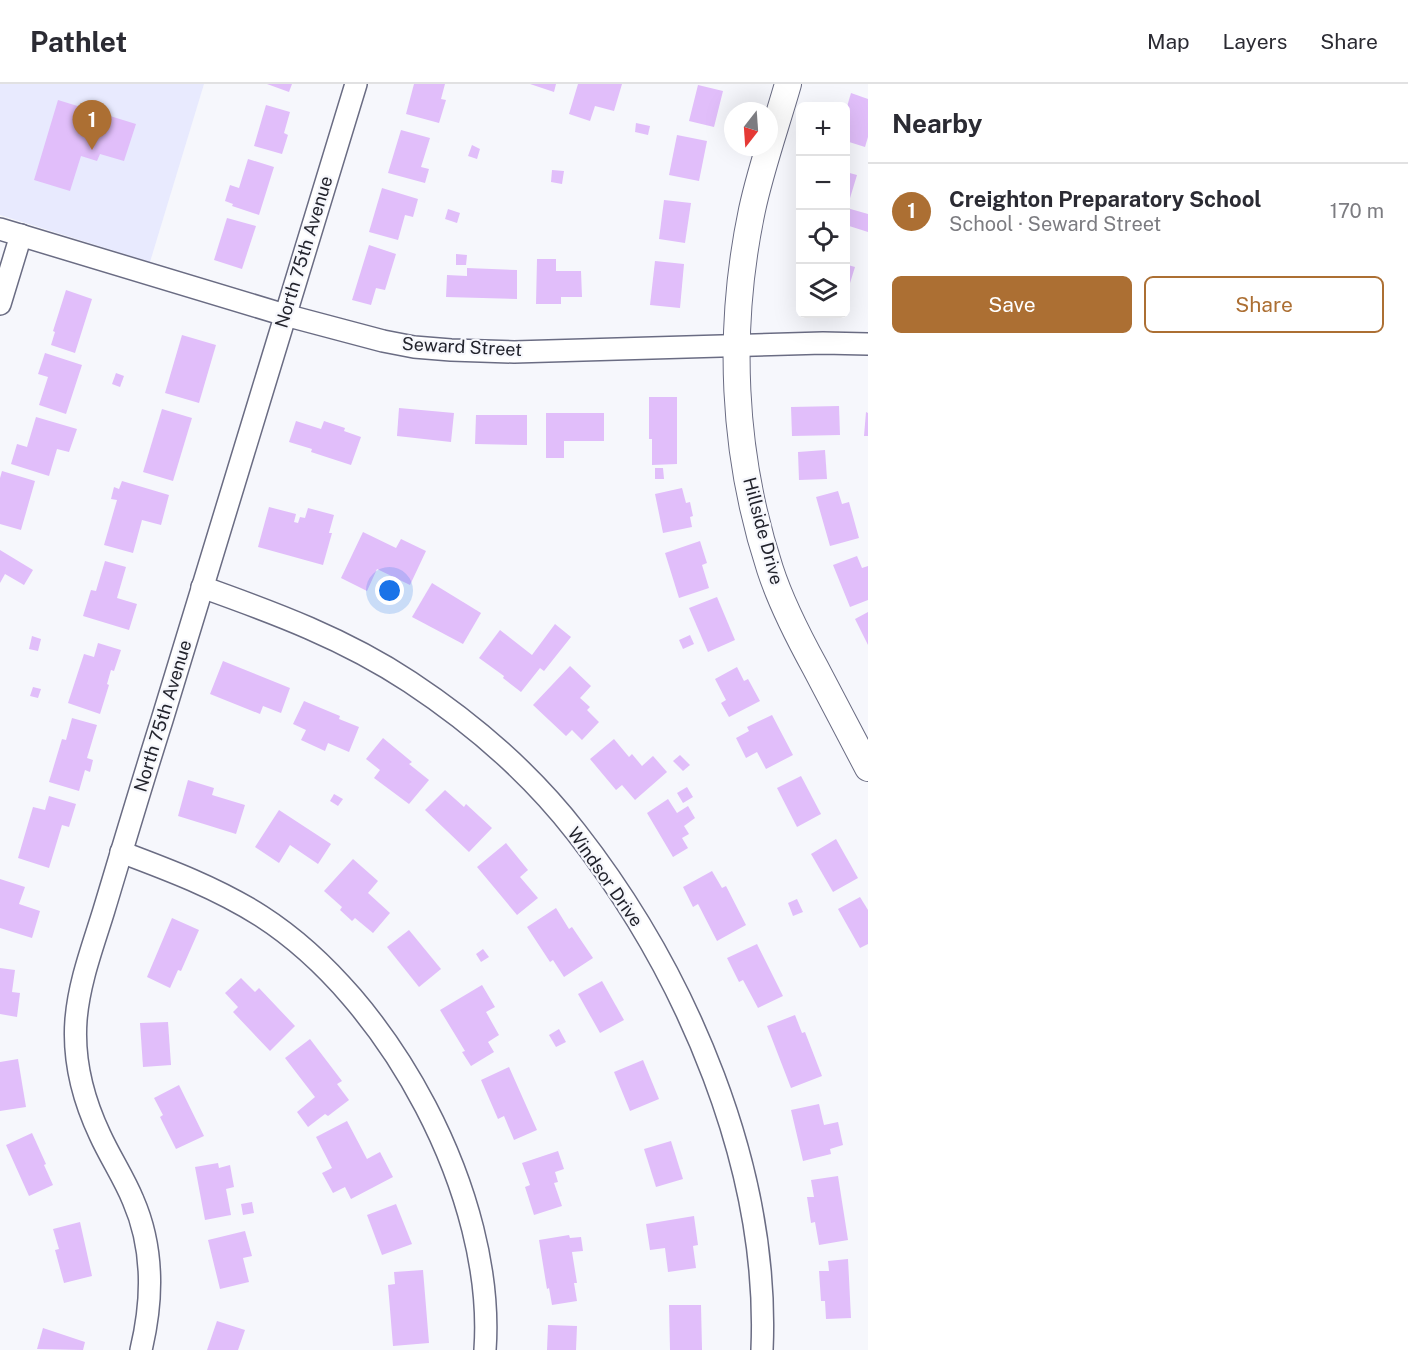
<!DOCTYPE html>
<meta charset="utf-8">
<style>
:root{--surface:#fff;--page:#f7f7f7;--text:#2b2b33;--muted:#7c7c81;--line:#e1e1e2;--accent:#ac6f33}
body{margin:0;font-family:"Public Sans",sans-serif;background:var(--page);color:var(--text)}
.controls{position:absolute;right:18px;top:18px;display:grid;overflow:hidden;border-radius:9px;box-shadow:0 6px 24px #0002}
.controls button{width:54px;height:54px;display:grid;place-items:center;padding:0;border:0;border-bottom:2px solid var(--line);background:var(--surface);color:var(--text);font:30px sans-serif}
.compass{position:absolute;left:724px;top:18px;width:54px;height:54px;border-radius:50%;background:var(--surface);box-shadow:0 6px 24px #0002;rotate:197deg}
.you{position:absolute;left:390px;top:507px;width:21px;height:21px;margin:-15px;border:4px solid #fff;border-radius:50%;background:#1a73e8;box-shadow:0 0 0 9px #1a73e833}
.badge{display:grid;place-items:center;width:39px;height:39px;border-radius:50%;background:var(--accent);color:#fff;font-size:20px;font-weight:700}
.pin{position:absolute;translate:-50% -50px;filter:drop-shadow(0 2px 3px #0008)}
.pin::after{content:'';position:absolute;top:32px;width:21px;height:18px;background:inherit;clip-path:polygon(0 0,100% 0,50% 100%)}
.list{margin:0;padding:0;list-style:none}
h2{display:flex;justify-content:space-between;align-items:center;height:78px;margin:0;padding:0 24px;font-size:26px}
h2 small{font-size:20px;font-weight:400;color:var(--muted)}
.list li{display:grid;grid-template-columns:39px 1fr auto;gap:18px;align-items:center;box-sizing:border-box;height:96px;padding:0 24px;border-top:2px solid var(--line)}
.list b{display:block;font-size:22px;white-space:nowrap}
.list p{margin:0;font-size:20px;white-space:nowrap;color:var(--muted)}
.list em{font-size:20px;font-style:normal;color:var(--muted)}
.actions{display:flex;gap:12px;padding:18px 24px}
.actions a{flex:1;padding:14px 0;border:2px solid var(--accent);border-radius:9px;text-align:center;font-size:21px;color:var(--accent)}
.actions .main{background:var(--accent);color:#fff}
.icon{flex:none;width:33px;height:33px;fill:none;stroke:currentColor;stroke-width:2;stroke-linecap:round;stroke-linejoin:round}
.map{position:relative;flex:none;width:868px;height:1266px;overflow:hidden}
header{display:flex;align-items:center;gap:36px;box-sizing:border-box;height:84px;padding:0 30px;background:var(--surface);border-bottom:2px solid var(--line)}
header strong{font-size:28px}
nav{display:flex;gap:33px;margin-inline-start:auto;font-size:21px}
main{display:flex}
aside{flex:1;background:var(--surface)}
.map>svg:first-child{display:block}
.built{fill:#e8eafe}
.building{fill:#e1befa}
.lines{fill:none;stroke-linecap:round;stroke-linejoin:round}
.minor-casing{stroke:#6a6c83;stroke-width:24}
.tertiary-casing{stroke:#6a6c83;stroke-width:28}
.minor{stroke:#fff;stroke-width:21}
.tertiary{stroke:#fff;stroke-width:26}
.labels{text-anchor:middle;stroke-width:4.5;stroke-linejoin:round;paint-order:stroke}
.street-label{font-size:18px;fill:#22232c;stroke:#f6f7fc}
</style>
<header>
<strong>Pathlet</strong>
<nav><a>Map</a><a>Layers</a><a>Share</a></nav>
</header>
<main>
<div class="map">
<svg width="868" height="1266" viewBox="0 0 868 1266">
<rect width="100%" height="100%" fill="#f6f7fc"/>
<path class="built" d="M0,0H204L150,178L0,131Z"/>
<g class="building">
<path d="M267,0H292L289,8Z"/>
<path d="M414,0H445L441,15L446,16L439,39L406,30Z"/>
<path d="M530,0H556L554,8Z"/>
<path d="M578,0H622L614,27L595,22L590,37L569,30Z"/>
<path d="M698,1L723,7L714,43L689,37Z"/>
<path d="M851,9L868,15V53L865,63L846,57V26Z"/>
<path d="M58,16L136,40L124,77L100,70L97,77L81,72L70,107L34,96Z"/>
<path d="M266,21L290,28L284,49L288,51L282,70L254,62Z"/>
<path d="M636,39L650,42L648,51L635,48Z"/>
<path d="M401,46L430,54L421,83L429,85L425,99L388,89Z"/>
<path d="M677,51L707,57L699,97L669,91Z"/>
<path d="M472,61L480,65L477,75L468,72Z"/>
<path d="M248,75L274,83L259,131L232,122L233,120L225,117L230,101L239,104Z"/>
<path d="M552,86L564,87L562,100L551,98Z"/>
<path d="M846,88L857,91L847,124L868,130V148L846,141Z"/>
<path d="M382,104L418,115L413,133L405,131L398,156L369,148Z"/>
<path d="M664,116L691,119L685,159L659,155Z"/>
<path d="M448,125L460,129L457,139L445,135Z"/>
<path d="M227,134L256,142L242,185L214,176Z"/>
<path d="M369,161L396,170L385,206L376,204L371,221L352,216Z"/>
<path d="M456,170L467,171L466,181H456Z"/>
<path d="M846,174L849,175L848,181L855,183L846,212Z"/>
<path d="M537,175H556V187H581L582,213H561V220H536Z"/>
<path d="M655,177L684,180L680,224L650,221Z"/>
<path d="M467,184L517,186V215L446,213L447,191L467,192Z"/>
<path d="M66,206L92,215L75,269L51,261L55,248L53,247Z"/>
<path d="M182,251L216,261L199,319L165,309Z"/>
<path d="M45,269L82,281L66,330L39,321L48,293L38,290Z"/>
<path d="M116,289L124,292L120,303L112,300Z"/>
<path d="M649,313H677V380L652,381V355H649Z"/>
<path d="M839,322L840,351L792,352L791,323Z"/>
<path d="M399,324L454,329L451,358L397,352Z"/>
<path d="M162,325L192,334L173,397L143,388Z"/>
<path d="M866,328L868,329V352H864Z"/>
<path d="M546,329H604V357H564V374H546Z"/>
<path d="M476,331H527V361L475,360Z"/>
<path d="M36,333L77,345L69,368L57,365L49,392L11,380L17,360L27,363Z"/>
<path d="M296,337L321,345L324,337L345,344L344,347L361,353L351,381L311,368L312,365L289,358Z"/>
<path d="M825,366L827,395L799,396L798,368Z"/>
<path d="M655,384H663L664,395H655Z"/>
<path d="M2,387L35,397L21,446L0,440V394Z"/>
<path d="M122,397L169,411L161,441L142,436L133,469L104,461L117,416L111,415L114,403L119,405Z"/>
<path d="M682,404L686,419L690,418L693,432L690,433L692,443L663,449L655,410Z"/>
<path d="M838,407L842,420L849,418L859,454L830,462L816,413Z"/>
<path d="M269,423L296,430L294,438L298,439L300,433L305,434L308,424L334,431L329,449H332L323,481L258,463Z"/>
<path d="M363,448L396,464L401,455L426,467L410,501L377,485L367,507L341,494Z"/>
<path d="M700,457L707,479L702,481L709,504L679,514L665,469Z"/>
<path d="M0,466L33,486L24,501L5,490L0,499Z"/>
<path d="M857,472L862,484L868,482V516L850,523L833,481Z"/>
<path d="M105,477L126,483L117,514L137,520L129,546L83,532L91,506L96,507Z"/>
<path d="M432,499L481,529L463,560L412,533Z"/>
<path d="M717,513L735,556L708,568L689,524Z"/>
<path d="M868,528V561L855,535Z"/>
<path d="M555,540L571,553L544,587L540,584L521,608L503,594L504,592L479,574L500,546L532,571Z"/>
<path d="M690,551L694,560L683,565L679,556Z"/>
<path d="M32,552L41,555L38,567L29,565Z"/>
<path d="M98,559L121,566L114,587L111,586L107,600L109,601L100,630L68,619L84,570L94,573Z"/>
<path d="M223,577L290,604L281,629L263,622L260,630L210,610Z"/>
<path d="M570,582L591,602L580,614L590,623L587,626L599,638L582,656L572,646L566,652L533,621Z"/>
<path d="M737,583L744,597L748,595L760,617L729,633L721,619L726,616L715,595Z"/>
<path d="M33,603L41,605L38,614L30,612Z"/>
<path d="M304,617L340,632L339,635L359,643L349,668L328,659L325,667L301,656L306,646L293,640Z"/>
<path d="M772,631L793,671L766,685L757,668L746,674L736,654L749,647L747,643Z"/>
<path d="M72,634L97,641L87,674L93,676L90,688L85,686L79,707L49,698L62,655L66,656Z"/>
<path d="M383,654L412,678L409,680L429,696L409,720L374,694L380,686L366,675Z"/>
<path d="M614,655L629,673L632,670L642,682L653,672L667,688L635,716L622,701L616,706L590,675Z"/>
<path d="M680,671L690,681L683,687L673,677Z"/>
<path d="M801,692L821,730L797,743L777,704Z"/>
<path d="M188,696L214,704L212,711L245,721L236,750L178,732Z"/>
<path d="M687,703L693,713L683,719L677,709Z"/>
<path d="M445,706L464,723L466,720L492,744L469,768L425,726Z"/>
<path d="M334,710L343,715L338,722L330,717Z"/>
<path d="M49,712L76,720L69,743L62,741L49,784L18,774L33,723L45,726Z"/>
<path d="M668,715L677,729L688,722L695,734L684,742L689,750L682,754L688,764L673,773L647,729Z"/>
<path d="M279,726L331,760L318,780L290,761L279,779L255,763Z"/>
<path d="M836,755L858,794L833,808L811,770Z"/>
<path d="M506,759L528,786L520,793L538,814L517,831L477,783Z"/>
<path d="M353,775L378,797L368,809L390,829L373,849L355,834L352,837L340,826L342,823L324,807Z"/>
<path d="M712,787L722,804L726,802L746,841L717,857L698,820L693,823L683,803Z"/>
<path d="M0,795L25,803L19,820L40,827L32,854L0,844Z"/>
<path d="M860,813L868,826V860L860,864L838,825Z"/>
<path d="M797,815L803,828L793,832L788,819Z"/>
<path d="M556,824L569,845L572,843L593,874L564,893L553,876L550,878L527,843Z"/>
<path d="M172,834L199,846L181,887L178,886L170,904L147,893Z"/>
<path d="M409,846L441,885L419,903L387,863Z"/>
<path d="M757,860L783,912L758,924L743,896L739,898L727,874Z"/>
<path d="M483,865L489,873L481,878L476,870Z"/>
<path d="M0,884L15,886L12,908L20,909L17,933L0,930Z"/>
<path d="M241,894L255,908L259,904L295,942L270,967L233,928L238,923L225,909Z"/>
<path d="M602,897L624,936L600,949L578,910Z"/>
<path d="M482,901L495,923L486,928L499,951L488,958L494,968L471,982L462,968L465,967L440,926Z"/>
<path d="M795,931L802,949L805,948L822,992L791,1004L767,942Z"/>
<path d="M168,938L171,981L143,983L140,939Z"/>
<path d="M559,945L566,958L556,963L549,951Z"/>
<path d="M310,955L342,997L337,1000L349,1016L328,1032L325,1030L308,1043L297,1028L315,1013L285,974Z"/>
<path d="M18,975L26,1023L0,1027V978Z"/>
<path d="M643,976L659,1015L630,1027L614,988Z"/>
<path d="M509,983L537,1046L514,1056L504,1032L498,1035L481,996Z"/>
<path d="M179,1001L204,1052L176,1065L160,1033L163,1031L154,1014Z"/>
<path d="M819,1020L824,1041L838,1038L843,1061L830,1065L831,1070L803,1077L791,1026Z"/>
<path d="M347,1037L367,1075L380,1068L393,1093L351,1115L345,1103L333,1109L322,1089L332,1084L316,1053Z"/>
<path d="M32,1049L46,1080L44,1081L53,1101L29,1112L6,1061Z"/>
<path d="M671,1057L683,1095L656,1103L644,1065Z"/>
<path d="M558,1067L564,1085L555,1088L558,1098L554,1099L562,1122L534,1131L525,1103L530,1101L522,1079Z"/>
<path d="M218,1079L219,1084L230,1081L234,1103L226,1105L231,1131L205,1136L195,1083Z"/>
<path d="M838,1092L848,1156L819,1161L815,1138L811,1139L807,1113H814L811,1096Z"/>
<path d="M252,1118L254,1129L243,1131L241,1120Z"/>
<path d="M396,1120L412,1160L382,1171L367,1131Z"/>
<path d="M694,1132L698,1161L693,1162L696,1184L668,1188L665,1164L650,1166L646,1140Z"/>
<path d="M80,1138L92,1192L64,1199L55,1166L59,1165L53,1145Z"/>
<path d="M245,1147L252,1172L243,1174L249,1198L220,1205L208,1156Z"/>
<path d="M569,1151L570,1154L581,1153L583,1167L572,1168L577,1199H574L577,1217L552,1221L549,1204L547,1205L539,1156Z"/>
<path d="M848,1175L851,1234L826,1235L825,1217H821L819,1187H829L828,1177Z"/>
<path d="M423,1186L429,1259L393,1262L388,1201L395,1200L394,1188Z"/>
<path d="M669,1221H701L702,1266H670Z"/>
<path d="M217,1237L245,1246L238,1266H207Z"/>
<path d="M548,1241L577,1242L576,1266H547Z"/>
<path d="M43,1244L85,1258L83,1266L37,1265Z"/>
</g>
<g class="lines">
<defs>
<g id="minor">
<path d="M0,145L285,231L383,257L414,263L451,266L514,268L823,259L868,260"/>
<path d="M0,220L21,151"/>
<path d="M202,503C275,529 345,555 410,598C472,639 531,690 576,748C687,890 770,1084 762,1266"/>
<path d="M121,768C169,786 217,804 261,832C390,915 496,1112 485,1266"/>
<path d="M141,1266C153,1216 154,1164 133,1116C124,1094 110,1073 100,1051C83,1015 73,976 76,936C79,898 93,862 104,826C123,763 142,699 162,636C227,424 291,212 356,0"/>
</g>
<path id="tertiary" d="M788,0C776,42 761,84 752,126C727,245 732,369 770,485C781,519 798,552 815,583C833,617 850,650 868,684"/>
</defs>
<use href="#minor" class="minor-casing"/>
<use href="#tertiary" class="tertiary-casing"/>
<use href="#minor" class="minor"/>
<use href="#tertiary" class="tertiary"/>
</g>
<g class="labels">
<g class="street-label">
<text transform="translate(304 168) rotate(-73)" y="6">North 75th Avenue</text>
<text transform="translate(462 263) rotate(3)" y="6">Seward Street</text>
<text transform="translate(763 447) rotate(75)" y="6">Hillside Drive</text>
<text transform="translate(163 632) rotate(-73)" y="6">North 75th Avenue</text>
<text transform="translate(605 793) rotate(55)" y="6">Windsor Drive</text>
</g>
</g>
</svg>
<div class="controls">
<button>+</button>
<button>−</button>
<button><svg class="icon" aria-label="locate" viewBox="0 0 24 24"><circle cx="12" cy="12" r="6"/><path d="M12 2v4M12 18v4M2 12h4M18 12h4"/></svg></button>
<button><svg class="icon" aria-label="layers" viewBox="0 0 24 24"><path d="M12 4l9 5-9 5-9-5zM3 14l9 5 9-5"/></svg></button>
</div>
<svg class="compass" viewBox="-18 -18 36 36"><path d="M0-13l5 13h-10z" fill="#e53935"/><path d="M0 13l5-13h-10z" fill="#7c7c81"/></svg>
<div class="you"></div>
<div class="pin badge" style="left:92px;top:66px">1</div>
</div>
<aside>
<h2>Nearby<small></small></h2>
<ul class="list">
<li><span class="badge">1</span><div><b>Creighton Preparatory School</b><p>School · Seward Street</p></div><em>170 m</em></li>
</ul>
<div class="actions"><a class="main">Save</a><a>Share</a></div>
</aside>
</main>
